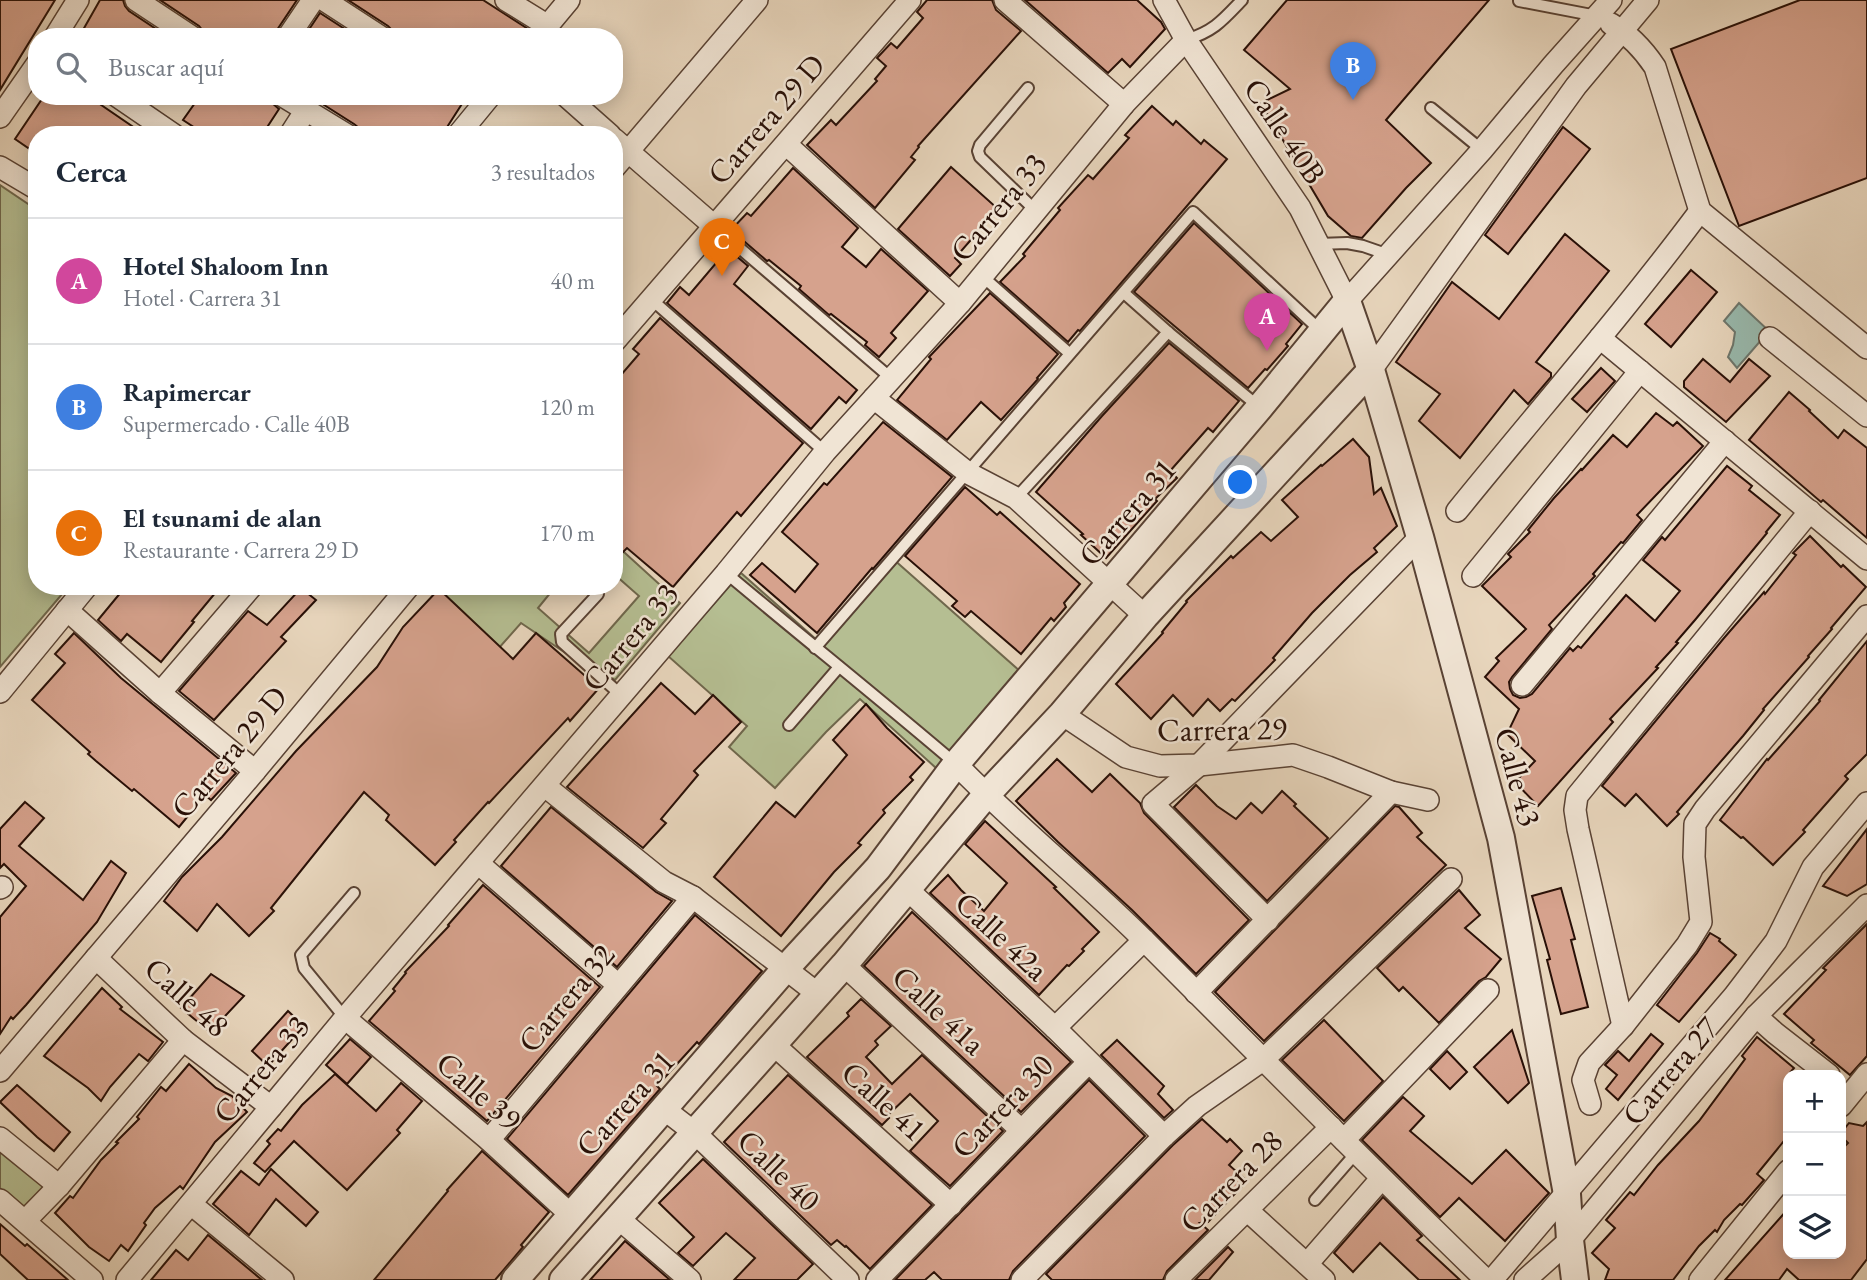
<!DOCTYPE html>
<html lang="es">
<meta charset="utf-8">
<style>
:root{--surface:#fff;--page:#f6f6f7;--text:#1f2937;--muted:#747a83;--line:#e0e1e3;--accent:#b45309}
body{margin:0;font-family:"EB Garamond",serif;background:var(--page);color:var(--text)}
.controls{position:absolute;right:21px;bottom:21px;display:grid;overflow:hidden;border-radius:14px;box-shadow:0 4px 18px #0003}
.controls button{width:63px;height:63px;display:grid;place-items:center;padding:0;border:0;border-bottom:2px solid var(--line);background:var(--surface);color:var(--text);font:35px sans-serif}
.you{position:absolute;left:1241px;top:483px;width:24px;height:24px;margin:-18px;border:5px solid #fff;border-radius:50%;background:#1a73e8;box-shadow:0 0 0 10px #1a73e833}
.badge{display:grid;place-items:center;width:46px;height:46px;border-radius:50%;background:var(--accent);color:#fff;font-size:23px;font-weight:700}
.pin{position:absolute;translate:-50% -58px;filter:drop-shadow(0 2px 4px #0008)}
.pin::after{content:'';position:absolute;top:37px;width:24px;height:21px;background:inherit;clip-path:polygon(0 0,100% 0,50% 100%)}
.list{margin:0;padding:0;list-style:none}
h2{display:flex;justify-content:space-between;align-items:center;height:91px;margin:0;padding:0 28px;font-size:30px}
h2 small{font-size:23px;font-weight:400;color:var(--muted)}
.list li{display:grid;grid-template-columns:46px 1fr auto;gap:21px;align-items:center;box-sizing:border-box;height:126px;padding:0 28px;border-top:2px solid var(--line)}
.list b{display:block;font-size:26px;white-space:nowrap}
.list p{margin:0;font-size:23px;white-space:nowrap;color:var(--muted)}
.list em{font-size:23px;font-style:normal;color:var(--muted)}
.icon{flex:none;width:38px;height:38px;fill:none;stroke:currentColor;stroke-width:2;stroke-linecap:round;stroke-linejoin:round}
.map{position:relative;flex:none;width:1867px;height:1280px;overflow:hidden}
.search{position:absolute;background:var(--surface);box-shadow:0 4px 18px #0003;left:28px;top:28px;width:595px;height:77px;display:flex;align-items:center;gap:18px;box-sizing:border-box;padding:0 24px;border-radius:28px;color:var(--muted);font-size:26px}
.panel{position:absolute;background:var(--surface);box-shadow:0 4px 18px #0003;left:28px;top:126px;width:595px;height:469px;border-radius:28px}
.map>svg:first-child{display:block}
.green{fill:#b5be92;stroke:#6f674c;stroke-width:2}
.water{fill:#98b9ad;stroke:#6c756b;stroke-width:2}
.building{fill:#d6a28d;stroke:#291007;stroke-width:2}
.lines{fill:none;stroke-linecap:round;stroke-linejoin:round}
.service-casing{stroke:#594234;stroke-width:14}
.minor-casing{stroke:#594234;stroke-width:24}
.tertiary-casing{stroke:#594234;stroke-width:30}
.service{stroke:#f0e4d4;stroke-width:10}
.minor{stroke:#f0e4d4;stroke-width:21}
.tertiary{stroke:#f0e4d4;stroke-width:26}
.labels{text-anchor:middle;stroke-width:5;stroke-linejoin:round;paint-order:stroke}
.street-label{font-size:32px;fill:#291007;stroke:#f0e4d4}
</style>
<div class="map">
<svg width="1867" height="1280" viewBox="0 0 1867 1280">
<rect width="100%" height="100%" fill="#e8d6bd"/>
<filter id="stains"><feTurbulence type="fractalNoise" baseFrequency=".00286" numOctaves="4"/><feColorMatrix values="0 0 0 0 .2 0 0 0 0 .09 0 0 0 0 .02 0 0 0 .5 -.17"/></filter>
<radialGradient id="worn" r=".72"><stop offset=".6" stop-color="#630" stop-opacity="0"/><stop offset="1" stop-color="#630" stop-opacity=".3"/></radialGradient>
<g class="green">
<path d="M0,185L37,210V586H69L0,667Z"/>
<path d="M614,543L680,603L615,680L570,656L521,623L498,649L431,586H556L538,608L589,653L639,596L614,574Z"/>
<path d="M892,558L1021,672L936,768L860,699L826,732L775,788L729,747L747,726L668,656L741,573L818,641Z"/>
<path d="M0,1142L50,1186L26,1211L0,1188Z"/>
</g>
<path class="water" d="M1739,303L1769,331L1737,368L1728,357L1733,345L1735,332L1724,321Z"/>
<g class="building">
<path d="M0,0H55L0,90Z"/>
<path d="M100,0H123L125,6L129,11L168,37H79Z"/>
<path d="M160,0H297L277,30L275,37H205L203,31L199,26Z"/>
<path d="M348,0H483L528,29L526,37H394L392,30L388,26Z"/>
<path d="M927,0H992L996,10L1021,31L918,146L919,147L911,157L915,160L875,208L807,145L831,120L836,125L877,81L875,79L886,66L877,58L891,43L897,48L923,18L917,12Z"/>
<path d="M1025,0H1137L1161,22L1165,29L1130,67L1122,59L1108,73Z"/>
<path d="M1287,0H1489L1386,120L1431,163L1406,188L1362,238L1351,236L1328,216L1261,103L1290,89L1244,50Z"/>
<path d="M1800,0H1867V178L1739,226L1671,49Z"/>
<path d="M320,13L357,37H304Z"/>
<path d="M44,96H88L145,135H37V154L15,139Z"/>
<path d="M200,96H270L272,103L279,109L262,135H206L183,120Z"/>
<path d="M310,96H467L442,135H368L354,124Z"/>
<path d="M1152,106L1173,125L1176,121L1201,144L1204,140L1227,159L1122,282L1080,331L1078,330L1068,342L1000,282L1025,256L1023,254L1060,210L1058,208L1088,175L1093,179L1129,138L1125,135Z"/>
<path d="M1563,127L1590,149L1508,254L1485,235Z"/>
<path d="M951,167L998,209L955,258L961,264L950,276L898,229Z"/>
<path d="M793,168L858,228L842,247L866,267L881,249L928,291L891,333L896,338L879,357L865,345L867,342L831,314L829,315L799,289L801,286L769,260L767,261L731,230L747,213L751,216Z"/>
<path d="M1194,223L1302,324L1286,344L1288,346L1267,370L1265,369L1248,388L1134,292Z"/>
<path d="M1565,234L1609,271L1536,362L1551,373V377L1528,404L1514,390L1460,458L1419,421L1440,394L1396,362L1452,282L1499,319Z"/>
<path d="M728,249L748,266L734,284L857,390L846,403L839,397L811,429L667,303L680,287L689,295Z"/>
<path d="M1691,270L1717,292L1671,347L1645,324Z"/>
<path d="M990,293L1058,354L1037,378L1038,379L1001,420L981,402L947,440L897,400L931,359L929,357Z"/>
<path d="M660,318L803,443L741,516L737,512L673,587L627,548L614,561V383L639,354L633,349Z"/>
<path d="M1169,343L1239,401L1213,432L1208,428L1170,471L1177,478L1155,499L1157,501L1106,558L1081,535L1083,534L1036,492L1102,416Z"/>
<path d="M1703,359L1730,382L1749,359L1770,376L1726,422L1684,387V381Z"/>
<path d="M1601,368L1615,381L1587,412L1572,399Z"/>
<path d="M1789,392L1810,410L1809,411L1838,438L1844,430L1867,448V538L1823,500L1821,502L1749,440Z"/>
<path d="M1656,413L1673,426L1677,422L1703,446L1637,515L1642,520L1623,543L1621,542L1593,574L1595,576L1549,625L1552,629L1512,677L1509,682L1510,689L1513,695L1520,698L1526,697L1532,694L1570,648L1573,651L1578,646L1581,648L1626,595L1655,621L1680,591L1643,560L1662,537L1665,540L1727,466L1752,486L1749,490L1780,515L1766,532L1767,533L1695,620L1676,642L1678,643L1656,667L1658,668L1610,719L1613,722L1538,806L1515,782L1535,761L1507,734L1519,709L1485,677L1499,661L1496,658L1526,629L1482,586L1511,557L1508,554L1530,532L1528,530L1554,498L1581,469L1582,470L1613,435L1627,447Z"/>
<path d="M883,422L952,477L873,569L872,568L817,633L750,575L762,563L795,592L818,564L782,532L824,483L827,485Z"/>
<path d="M1353,439L1369,457L1374,494L1381,488L1397,526L1374,548L1377,552L1350,575L1312,613L1273,658L1275,660L1235,701L1232,699L1220,711L1208,699L1193,716L1173,695L1151,719L1116,684L1163,633L1162,632L1187,602L1186,601L1231,556L1233,558L1261,532L1271,541L1298,517L1282,500L1321,465L1322,466Z"/>
<path d="M965,487L997,515L1000,512L1080,584L1064,603L1066,607L1054,621L1051,618L1021,654L971,611L965,617L952,606L957,601L905,556Z"/>
<path d="M1810,536L1841,567L1843,565L1866,587L1831,628L1832,629L1808,656L1809,657L1763,709L1764,710L1743,736L1677,812L1679,814L1667,826L1636,794L1625,806L1602,786L1724,638L1764,592L1765,594L1796,555L1793,553Z"/>
<path d="M126,586H221L192,621L194,622L161,662L127,634L121,641L98,620Z"/>
<path d="M301,588L316,600L281,637L286,641L214,720L179,691L248,611L267,625Z"/>
<path d="M439,589L513,659L536,633L599,688L570,721L568,718L489,803L488,802L454,840L456,842L435,865L386,820L389,815L364,792L271,908L274,911L249,936L217,904L197,931L164,901L182,877L222,837L296,751L377,667L403,627Z"/>
<path d="M74,633L121,678L236,773L211,800L205,795L179,827L134,789L132,791L96,761L88,754L90,752L32,700L65,663L55,654Z"/>
<path d="M1867,641V754L1845,776L1848,779L1803,830L1805,832L1773,865L1743,837L1741,838L1720,820L1767,759L1768,760L1820,701L1819,700Z"/>
<path d="M661,683L695,714L713,695L741,722L694,771L698,775L661,819L666,823L643,848L567,787Z"/>
<path d="M866,704L887,728L924,762L910,777L913,780L883,810L885,813L858,843L861,845L834,872L781,936L714,877L776,802L795,817L847,755L833,740Z"/>
<path d="M1057,759L1092,792L1110,774L1140,803L1144,813L1249,920L1196,974L1132,910L1058,842L1016,801Z"/>
<path d="M1196,785L1217,806L1236,819L1251,803L1262,813L1282,791L1296,804L1294,806L1328,838L1267,901L1174,807Z"/>
<path d="M25,802L44,818L19,846L83,900L111,861L126,873L97,922L26,1005L13,1019L11,1017L0,1034V917L26,886L4,864L0,868V829Z"/>
<path d="M1395,806L1399,807L1422,833L1417,837L1446,865L1264,1041L1215,992Z"/>
<path d="M551,807L656,892L672,901L617,967L501,866Z"/>
<path d="M985,821L1056,887L1054,888L1099,932L1082,949L1084,951L1069,966L1067,965L1039,995L930,893L948,875L961,890L984,911L1007,883L965,844Z"/>
<path d="M1867,829V884L1847,896L1823,886Z"/>
<path d="M483,885L600,987L487,1121L369,1021L395,991L393,989L406,973L405,972L449,926L448,925Z"/>
<path d="M1561,888L1575,939L1571,940L1588,1007L1561,1014L1547,960L1550,959L1532,896Z"/>
<path d="M1459,890L1480,915L1465,928L1501,959L1486,977L1479,981L1439,1023L1403,987L1399,991L1377,968Z"/>
<path d="M912,912L1071,1062L1021,1112L864,966Z"/>
<path d="M695,915L762,971L699,1044L697,1042L657,1086L660,1089L568,1195L507,1139Z"/>
<path d="M1867,924V1056L1850,1075L1811,1043L1814,1040L1784,1014L1826,970L1823,968Z"/>
<path d="M1710,933L1720,939L1719,941L1736,955L1679,1022L1657,1005L1697,953Z"/>
<path d="M211,974L244,996L210,1032L181,1008Z"/>
<path d="M102,988L122,1007L120,1009L163,1042L148,1061L139,1054L110,1087L101,1101L88,1088L44,1056Z"/>
<path d="M861,999L891,1026L875,1041L878,1045L866,1057L892,1084L922,1055L1003,1131L950,1186L910,1151L938,1121L910,1094L887,1116L889,1118L882,1125L807,1057L849,1016L847,1013Z"/>
<path d="M288,1011L304,1026L268,1066L252,1051Z"/>
<path d="M1324,1020L1383,1081L1344,1121L1282,1060Z"/>
<path d="M1512,1030L1529,1083L1508,1103L1474,1067Z"/>
<path d="M1651,1034L1663,1044L1618,1100L1606,1089L1617,1075L1605,1065L1618,1051L1629,1061Z"/>
<path d="M1757,1037L1794,1068L1788,1075V1136L1757,1174L1764,1180L1742,1205L1740,1204L1724,1220L1717,1232L1715,1230L1699,1246L1673,1280H1605L1609,1269L1592,1253L1615,1228L1606,1220L1630,1192L1634,1195L1658,1165L1699,1121L1745,1059L1742,1056Z"/>
<path d="M350,1039L371,1057L347,1084L326,1065Z"/>
<path d="M1117,1040L1164,1086L1158,1094L1173,1110L1164,1118L1101,1055Z"/>
<path d="M1447,1051L1467,1072L1450,1089L1430,1069Z"/>
<path d="M189,1064L216,1088L232,1096L247,1112L215,1142L183,1189L180,1186L155,1208L144,1223L146,1225L128,1251L121,1245L109,1261L89,1247L55,1213L70,1196L73,1198L101,1160L118,1143L116,1142L139,1119L137,1117L161,1087L166,1091Z"/>
<path d="M335,1074L376,1111L401,1083L422,1101L397,1130L400,1133L347,1190L294,1141L265,1172L254,1163L270,1144L267,1141L278,1129L281,1131L302,1105Z"/>
<path d="M788,1075L932,1205L870,1269L846,1246L845,1247L837,1240L831,1245L724,1142Z"/>
<path d="M1089,1080L1145,1136L1013,1271L1009,1280H942L934,1272L925,1280H895Z"/>
<path d="M17,1085L70,1132L54,1151L37,1137L0,1102Z"/>
<path d="M1403,1097L1424,1116L1410,1131L1472,1184L1506,1150L1549,1193L1505,1241L1459,1198L1440,1217L1362,1140Z"/>
<path d="M1202,1119L1227,1142L1230,1139L1242,1151L1229,1165L1247,1181L1208,1222L1200,1223L1208,1230L1167,1271L1163,1280H1052L1046,1274L1173,1145Z"/>
<path d="M1867,1122V1259L1851,1280H1799L1787,1269L1779,1280H1725L1788,1209V1254H1841V1150L1848,1143L1841,1136V1133L1849,1123L1863,1126Z"/>
<path d="M482,1151L549,1212L521,1245L523,1247L501,1273L495,1280H374L448,1191L447,1190Z"/>
<path d="M703,1159L813,1264L797,1280H734L755,1258L726,1233L693,1266L678,1253L694,1237L659,1203Z"/>
<path d="M271,1169L318,1212L306,1226L276,1199L249,1235L213,1204L241,1171L259,1185Z"/>
<path d="M1383,1197L1422,1236L1417,1240L1460,1280H1419L1380,1243L1353,1272L1334,1253Z"/>
<path d="M0,1224L25,1246L27,1244L68,1280H28L0,1254Z"/>
<path d="M208,1235L262,1280H151L176,1250L188,1260Z"/>
<path d="M625,1241L670,1280H590Z"/>
<path d="M1228,1247L1233,1252L1209,1280H1195Z"/>
</g>
<g class="lines">
<defs>
<g id="service">
<path d="M1519,1L1597,16"/>
<path d="M1186,40C1214,31 1222,21 1242,0"/>
<path d="M1028,88L980,145L978,151L980,157L1036,211"/>
<path d="M1431,108L1482,150"/>
<path d="M714,226L892,379"/>
<path d="M1318,244L1347,243L1363,246L1389,255"/>
<path d="M982,276L1069,353"/>
<path d="M1124,293L1168,332L1258,406"/>
<path d="M651,299L825,452"/>
<path d="M1016,498L1168,332"/>
<path d="M726,573C802,637 880,699 956,764"/>
<path d="M598,594L561,634L562,642L621,695"/>
<path d="M815,648L1193,212L1322,332"/>
<path d="M789,725L839,667"/>
<path d="M345,1018L304,968L301,955L354,893"/>
<path d="M1315,1200L1356,1153"/>
</g>
<g id="minor">
<path d="M136,0L192,37"/>
<path d="M324,0L381,37"/>
<path d="M506,0L548,26"/>
<path d="M1005,0L1124,104"/>
<path d="M1164,0L1186,40L1300,208L1347,301L1482,150L1553,65L1611,0"/>
<path d="M1611,24C1630,35 1643,49 1655,67L1700,211L1867,348"/>
<path d="M539,36L569,0"/>
<path d="M55,37L78,0"/>
<path d="M288,37L313,0"/>
<path d="M117,96L174,135"/>
<path d="M283,96L347,135"/>
<path d="M566,96L610,135"/>
<path d="M0,117L37,64"/>
<path d="M290,135L306,110"/>
<path d="M458,135L490,96"/>
<path d="M614,139L714,226"/>
<path d="M787,145L960,303"/>
<path d="M0,167L37,189"/>
<path d="M614,168L757,0"/>
<path d="M1600,338L1867,559"/>
<path d="M1770,338L1867,416"/>
<path d="M614,342L910,0"/>
<path d="M1371,370L1576,86L1648,0"/>
<path d="M874,398L968,473L1016,498L1145,616"/>
<path d="M1457,511C1538,411 1623,314 1700,211"/>
<path d="M1473,576L1640,371"/>
<path d="M67,610L160,693L255,771"/>
<path d="M1522,685L1725,441"/>
<path d="M0,692L87,586"/>
<path d="M160,693L252,586"/>
<path d="M1062,714L1126,757L1160,766L1199,765L1293,755L1328,767L1391,792L1428,800"/>
<path d="M956,764C1017,827 1085,881 1146,942C1259,1055 1371,1169 1486,1280"/>
<path d="M545,786L664,882L693,897L818,994"/>
<path d="M478,863L618,985"/>
<path d="M0,888L2,887"/>
<path d="M907,889L1055,1028L1164,1136"/>
<path d="M1268,920L1153,804L1199,765L1420,537"/>
<path d="M96,958L183,1040L271,1107"/>
<path d="M844,965L1021,1130"/>
<path d="M1196,993L1391,792"/>
<path d="M1756,1016L1775,1033L1829,1075"/>
<path d="M345,1018L489,1140L570,1214"/>
<path d="M1623,1026L1578,829L1575,810L1577,796L1810,511"/>
<path d="M1055,1028L1144,940"/>
<path d="M774,1045L951,1205"/>
<path d="M0,1071L255,771L409,586"/>
<path d="M1590,1104L1583,1080L1589,1063L1623,1026L1687,945L1701,922L1694,857L1695,824L1705,809L1867,616"/>
<path d="M1841,1106L1867,1074"/>
<path d="M664,1109L695,1133L848,1280"/>
<path d="M0,1138L59,1186"/>
<path d="M489,1140L693,897"/>
<path d="M1344,1140L1488,990"/>
<path d="M0,1200L92,1280"/>
<path d="M191,1204L283,1280"/>
<path d="M1247,1210L1324,1280"/>
<path d="M618,1218L690,1280"/>
<path d="M25,1221L59,1186L183,1040"/>
<path d="M1307,1264L1381,1179"/>
<path d="M127,1280L345,1018L726,573L825,452L960,303L1124,104L1186,40"/>
<path d="M877,1280C948,1208 1017,1134 1088,1063"/>
<path d="M1022,1280L1164,1136L1197,1106L1263,1060L1451,879"/>
<path d="M1176,1280L1331,1127"/>
<path d="M1492,1280L1734,996L1776,941L1813,867L1867,803"/>
<path d="M1525,1280L1570,1240L1756,1016L1867,905"/>
<path d="M1700,1280L1788,1171"/>
</g>
<g id="tertiary">
<path d="M1347,301L1371,370L1420,537L1501,838L1567,1194L1570,1240L1575,1280"/>
<path d="M515,1280L785,969L878,868L956,764L1260,407L1347,301"/>
<path d="M563,1280L844,965L986,795L1062,714L1145,616L1371,370"/>
</g>
</defs>
<use href="#service" class="service-casing"/>
<use href="#minor" class="minor-casing"/>
<use href="#tertiary" class="tertiary-casing"/>
<use href="#service" class="service"/>
<use href="#minor" class="minor"/>
<use href="#tertiary" class="tertiary"/>
</g>
<g class="labels">
<g class="street-label">
<text transform="translate(766 119) rotate(-49)" y="11">Carrera 29 D</text>
<text transform="translate(1285 131) rotate(56)" y="11">Calle 40B</text>
<text transform="translate(998 207) rotate(-50)" y="11">Carrera 33</text>
<text transform="translate(1127 512) rotate(-49)" y="11">Carrera 31</text>
<text transform="translate(630 637) rotate(-50)" y="11">Carrera 33</text>
<text transform="translate(1222 729) rotate(-1)" y="11">Carrera 29</text>
<text transform="translate(229 752) rotate(-50)" y="11">Carrera 29 D</text>
<text transform="translate(1518 777) rotate(75)" y="11">Calle 43</text>
<text transform="translate(1002 936) rotate(43)" y="11">Calle 42a</text>
<text transform="translate(187 997) rotate(42)" y="11">Calle 48</text>
<text transform="translate(566 998) rotate(-50)" y="11">Carrera 32</text>
<text transform="translate(939 1010) rotate(43)" y="11">Calle 41a</text>
<text transform="translate(261 1069) rotate(-50)" y="11">Carrera 33</text>
<text transform="translate(1670 1071) rotate(-50)" y="11">Carrera 27</text>
<text transform="translate(479 1091) rotate(41)" y="11">Calle 39</text>
<text transform="translate(884 1101) rotate(42)" y="11">Calle 41</text>
<text transform="translate(625 1103) rotate(-48)" y="11">Carrera 31</text>
<text transform="translate(1002 1106) rotate(-46)" y="11">Carrera 30</text>
<text transform="translate(779 1170) rotate(44)" y="11">Calle 40</text>
<text transform="translate(1231 1181) rotate(-45)" y="11">Carrera 28</text>
</g>
</g>
<rect width="100%" height="100%" filter="url(#stains)"/>
<rect width="100%" height="100%" fill="url(#worn)"/>
</svg>
<div class="controls">
<button>+</button>
<button>−</button>
<button><svg class="icon" aria-label="layers" viewBox="0 0 24 24"><path d="M12 4l9 5-9 5-9-5zM3 14l9 5 9-5"/></svg></button>
</div>
<div class="you"></div>
<div class="pin badge" style="left:1267px;top:351px;background:#d1479c">A</div>
<div class="pin badge" style="left:1353px;top:100px;background:#3f7fe0">B</div>
<div class="pin badge" style="left:722px;top:276px;background:#e8710a">C</div>
<div class="search"><svg class="icon" aria-label="search" viewBox="0 0 24 24"><circle cx="10" cy="10" r="6"/><path d="M15 15l6 6"/></svg>Buscar aquí</div>
<section class="panel">
<h2>Cerca<small>3 resultados</small></h2>
<ul class="list">
<li><span class="badge" style="background:#d1479c">A</span><div><b>Hotel Shaloom Inn</b><p>Hotel · Carrera 31</p></div><em>40 m</em></li>
<li><span class="badge" style="background:#3f7fe0">B</span><div><b>Rapimercar</b><p>Supermercado · Calle 40B</p></div><em>120 m</em></li>
<li><span class="badge" style="background:#e8710a">C</span><div><b>El tsunami de alan</b><p>Restaurante · Carrera 29 D</p></div><em>170 m</em></li>
</ul>
</section>
</div>
